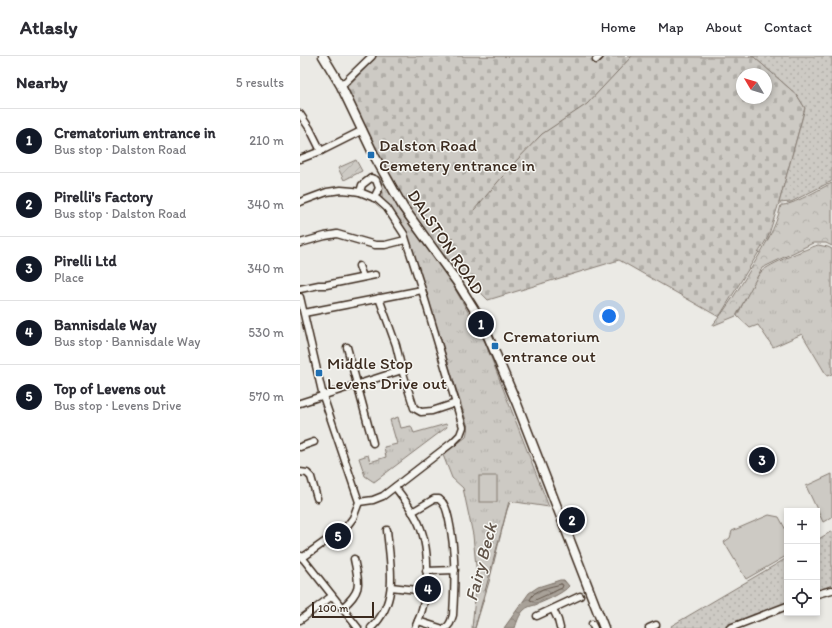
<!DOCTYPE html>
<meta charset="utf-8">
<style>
:root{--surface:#fff;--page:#f2f2f3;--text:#2b2b33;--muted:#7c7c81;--line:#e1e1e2;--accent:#111827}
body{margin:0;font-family:Itim,sans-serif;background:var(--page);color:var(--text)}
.controls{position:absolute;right:12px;bottom:12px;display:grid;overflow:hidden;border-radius:0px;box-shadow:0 2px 6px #0003}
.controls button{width:36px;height:36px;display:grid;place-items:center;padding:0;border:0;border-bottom:1px solid var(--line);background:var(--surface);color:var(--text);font:20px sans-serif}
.compass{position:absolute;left:436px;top:12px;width:36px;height:36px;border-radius:50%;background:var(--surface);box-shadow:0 2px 6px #0003;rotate:308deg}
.scale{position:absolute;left:12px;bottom:10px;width:62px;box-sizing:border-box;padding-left:4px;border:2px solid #3b2a1e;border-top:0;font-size:11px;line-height:14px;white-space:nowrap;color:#3b2a1e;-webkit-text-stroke:3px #f6f6f2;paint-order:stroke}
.you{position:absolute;left:309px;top:260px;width:14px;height:14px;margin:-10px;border:3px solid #fff;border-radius:50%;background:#1a73e8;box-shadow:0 0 0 6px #1a73e833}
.badge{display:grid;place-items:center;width:26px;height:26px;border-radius:50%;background:var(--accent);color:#fff;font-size:13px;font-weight:700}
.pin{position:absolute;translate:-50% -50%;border:2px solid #fff;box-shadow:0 1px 4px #0006}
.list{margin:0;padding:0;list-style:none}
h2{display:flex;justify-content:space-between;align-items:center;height:52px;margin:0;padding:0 16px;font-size:17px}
h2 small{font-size:13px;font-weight:400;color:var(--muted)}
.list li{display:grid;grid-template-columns:26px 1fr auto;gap:12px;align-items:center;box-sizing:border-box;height:64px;padding:0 16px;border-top:1px solid var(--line)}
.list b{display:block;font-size:15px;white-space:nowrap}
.list p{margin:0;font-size:13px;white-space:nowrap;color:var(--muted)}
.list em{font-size:13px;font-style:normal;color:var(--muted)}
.icon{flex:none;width:22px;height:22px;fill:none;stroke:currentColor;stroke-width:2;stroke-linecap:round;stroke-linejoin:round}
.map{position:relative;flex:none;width:532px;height:572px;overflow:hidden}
header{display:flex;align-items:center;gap:24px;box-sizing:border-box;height:56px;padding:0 20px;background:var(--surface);border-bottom:1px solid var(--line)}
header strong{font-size:19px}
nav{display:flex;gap:22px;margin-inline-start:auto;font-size:14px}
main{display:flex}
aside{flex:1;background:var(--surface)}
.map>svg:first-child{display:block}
.grass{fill:url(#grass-tufts);stroke:#847a71}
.forest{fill:url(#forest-crowns);stroke:#847a71}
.cemetery{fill:url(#cemetery-stones);stroke:#847a71;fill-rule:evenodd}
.park{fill:url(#park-dots);stroke:#847a71}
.garden{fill:url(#garden-furrows);stroke:#847a71}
.pitch{fill:#cdcac4;stroke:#847a71}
.water{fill:url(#water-waves);stroke:#7c7167}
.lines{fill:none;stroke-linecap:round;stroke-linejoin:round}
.shore{stroke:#675a4f;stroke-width:1}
.stream{stroke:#7c7167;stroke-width:1}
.minor-casing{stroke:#3b2a1e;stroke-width:9}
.major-casing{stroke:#3b2a1e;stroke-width:11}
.minor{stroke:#f6f6f2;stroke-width:6}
.major{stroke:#f6f6f2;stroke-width:8}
.poi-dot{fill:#1f6fb2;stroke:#f6f6f2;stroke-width:1.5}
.labels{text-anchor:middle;stroke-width:3;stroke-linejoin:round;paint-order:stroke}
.poi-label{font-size:17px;fill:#3b2a1e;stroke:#f6f6f2;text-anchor:start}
.street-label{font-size:17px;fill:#3b2a1e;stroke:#f6f6f2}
.water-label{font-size:18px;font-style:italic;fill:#615449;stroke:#f6f6f2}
</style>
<header>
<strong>Atlasly</strong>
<nav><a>Home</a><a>Map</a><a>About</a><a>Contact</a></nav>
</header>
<main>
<aside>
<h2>Nearby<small>5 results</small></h2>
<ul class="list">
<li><span class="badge">1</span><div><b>Crematorium entrance in</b><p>Bus stop · Dalston Road</p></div><em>210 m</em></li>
<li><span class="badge">2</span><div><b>Pirelli's Factory</b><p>Bus stop · Dalston Road</p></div><em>340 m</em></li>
<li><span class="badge">3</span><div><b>Pirelli Ltd</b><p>Place</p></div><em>340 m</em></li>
<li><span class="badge">4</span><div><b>Bannisdale Way</b><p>Bus stop · Bannisdale Way</p></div><em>530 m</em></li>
<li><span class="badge">5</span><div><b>Top of Levens out</b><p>Bus stop · Levens Drive</p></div><em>570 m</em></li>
</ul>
</aside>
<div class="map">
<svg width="532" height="572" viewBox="0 0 532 572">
<defs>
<pattern id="grass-tufts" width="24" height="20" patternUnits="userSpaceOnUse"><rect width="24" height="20" fill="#cdcac4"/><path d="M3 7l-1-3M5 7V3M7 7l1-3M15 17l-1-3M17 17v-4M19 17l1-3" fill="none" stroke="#b1aea8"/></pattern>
<pattern id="forest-crowns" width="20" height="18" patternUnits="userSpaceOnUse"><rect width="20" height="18" fill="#cdcac4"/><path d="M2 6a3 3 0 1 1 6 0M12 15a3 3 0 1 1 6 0" fill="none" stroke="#b1aea8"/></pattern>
<pattern id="cemetery-stones" width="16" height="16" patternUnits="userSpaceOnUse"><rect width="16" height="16" fill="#cdcac4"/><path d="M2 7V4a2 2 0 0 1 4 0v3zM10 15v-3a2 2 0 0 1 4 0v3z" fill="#b1aea8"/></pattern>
<pattern id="park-dots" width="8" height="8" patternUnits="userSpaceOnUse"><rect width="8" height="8" fill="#cdcac4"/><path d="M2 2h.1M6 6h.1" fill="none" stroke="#b1aea8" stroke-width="1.8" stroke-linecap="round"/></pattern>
<pattern id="garden-furrows" width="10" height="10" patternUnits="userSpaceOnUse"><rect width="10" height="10" fill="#cdcac4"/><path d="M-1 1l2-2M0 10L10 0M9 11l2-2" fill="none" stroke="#b1aea8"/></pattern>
<pattern id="water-waves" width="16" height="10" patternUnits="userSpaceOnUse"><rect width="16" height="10" fill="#a8a198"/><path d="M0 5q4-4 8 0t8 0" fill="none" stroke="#8a837b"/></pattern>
</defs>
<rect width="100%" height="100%" fill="#ebeae5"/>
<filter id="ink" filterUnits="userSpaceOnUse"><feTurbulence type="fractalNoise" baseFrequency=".025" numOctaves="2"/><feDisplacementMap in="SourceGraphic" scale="8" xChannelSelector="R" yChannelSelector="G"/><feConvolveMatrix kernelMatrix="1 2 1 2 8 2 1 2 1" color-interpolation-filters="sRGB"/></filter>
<g filter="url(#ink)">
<g class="grass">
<path d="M82,121L99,154L150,224L185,286L249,451L209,445L189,526L175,572H172L177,521L173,479L163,432L152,422L143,399L166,381L168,371L135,265L110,190L107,177L97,160L82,143Z"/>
<path d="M518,189L528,191L532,193V318L527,320L502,278L473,291L458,269L450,272L437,260C444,246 450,229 461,216C469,208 506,193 518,189Z"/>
<path d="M98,361L101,372L111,370L114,377L146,368L147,371L74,426L65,420L59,402L68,399L70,406L86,401L84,391L97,388L90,364Z"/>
</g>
<path class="forest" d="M532,127V190L526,187H513L462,212L436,260L412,270C427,252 440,231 452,211C464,191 476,172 481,149C492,150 521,132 532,127Z"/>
<path class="cemetery" d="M77,0L454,1L497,39L505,52L479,147L468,181L419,261L319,204L188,244L117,171L103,151L46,35L48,30ZM442,18H466V42H442Z"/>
<g class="park">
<path d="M449,0H532V125L491,146L479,147L505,52L497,39L454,1Z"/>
<path d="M532,475V529L517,535V484Z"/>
<path d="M487,502V547L422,572H372L371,570Z"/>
</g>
<path class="garden" d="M56,104L62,115L44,124L38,112Z"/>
<g class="pitch">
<path d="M532,418V461L523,466L506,430Z"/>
<rect x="179" y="420" width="18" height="26"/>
<path d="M469,459L479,461L487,476L486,500L446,523L424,486L430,482L432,475Z"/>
</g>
<path class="water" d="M260,524H264L269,530C264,537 243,546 235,549C231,550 227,551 224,554C219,559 217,566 215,572H204L229,537L238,531Z"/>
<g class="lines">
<path class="shore" d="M261,528L263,529L262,532L233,545L230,544C233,533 251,531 261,528Z"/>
<g class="stream">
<path d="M214,107L242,78L287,48L332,0"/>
<path d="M205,117L212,109"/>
<path d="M174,154L203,120"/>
<path d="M146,191L153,182"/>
<path d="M175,572L207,454L210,446"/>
</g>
<defs>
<g id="minor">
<path d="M296,4L300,0"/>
<path d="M41,30L72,0"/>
<path d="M0,58L10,73L21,95"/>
<path d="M0,103L21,95L63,74"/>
<path d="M60,136L62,129L71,122L76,124L79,132L74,142"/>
<path d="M0,146L27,136L41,134L53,135L60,136L77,143L87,152L104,178L122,234L163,371L160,379L153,386L83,440L73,444L59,446"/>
<path d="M0,187L25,180L37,178L75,189H85L105,184"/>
<path d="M59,210L63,221"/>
<path d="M0,233L19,229H26L75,219"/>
<path d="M0,241L23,340L59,446L53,462L47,470L2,502"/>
<path d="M79,242L96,289L102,314L114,352L121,356L132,355L156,347"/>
<path d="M4,257L122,234"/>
<path d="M47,291L73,387"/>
<path d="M0,347L102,314"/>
<path d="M0,391L14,386"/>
<path d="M0,416L7,417L11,421L17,442"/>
<path d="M95,431C103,441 110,451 116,462C132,491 130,542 115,572"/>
<path d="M112,456L134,443H139C146,448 147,456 149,464C156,496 155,527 153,559C151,565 150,570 145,572"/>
<path d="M1,500L58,572"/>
<path d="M126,515L155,514"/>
<path d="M91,531L126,535"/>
<path d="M517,538L532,534"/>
<path d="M42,552C63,534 59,528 54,503"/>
<path d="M253,553L258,564L260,572"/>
<path d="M237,560L280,540"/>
<path d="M0,564L32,540"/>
<path d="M118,565L140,572"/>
<path d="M292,568L294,572"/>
<path d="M71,572C100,545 90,508 87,474"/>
<path d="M349,572L356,569"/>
<path d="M430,572L487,550"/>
</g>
<path id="major" d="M23,0L41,30L75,101L103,151L157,226L182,266L217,348L304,572"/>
</defs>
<use href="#minor" class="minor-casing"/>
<use href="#major" class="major-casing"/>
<use href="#minor" class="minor"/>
<use href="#major" class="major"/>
</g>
</g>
<g class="poi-dot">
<rect x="67" y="95" width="8" height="8" rx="2"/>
<rect x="191" y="286" width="8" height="8" rx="2"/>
<rect x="15" y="313" width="8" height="8" rx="2"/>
</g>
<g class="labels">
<g class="poi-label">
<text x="79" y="95">Dalston Road<tspan x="79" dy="20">Cemetery entrance in</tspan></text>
<text x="203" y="286">Crematorium<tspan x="203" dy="20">entrance out</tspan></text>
<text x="27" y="313">Middle Stop<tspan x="27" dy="20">Levens Drive out</tspan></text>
</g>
<g class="street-label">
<text transform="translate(146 186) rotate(56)" y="6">DALSTON ROAD</text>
</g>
<g class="water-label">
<text transform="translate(181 506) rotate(-75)" y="6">Fairy Beck</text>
</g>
</g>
</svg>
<div class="controls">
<button>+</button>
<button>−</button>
<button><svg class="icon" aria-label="locate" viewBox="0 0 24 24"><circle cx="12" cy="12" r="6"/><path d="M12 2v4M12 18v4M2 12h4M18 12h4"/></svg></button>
</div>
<svg class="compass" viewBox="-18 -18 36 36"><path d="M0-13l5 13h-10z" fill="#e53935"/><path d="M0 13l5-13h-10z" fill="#7c7c81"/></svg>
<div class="scale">100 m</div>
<div class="you"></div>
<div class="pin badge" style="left:181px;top:268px">1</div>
<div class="pin badge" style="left:272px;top:464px">2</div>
<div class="pin badge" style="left:462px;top:404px">3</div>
<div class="pin badge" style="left:128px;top:533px">4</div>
<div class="pin badge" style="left:38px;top:480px">5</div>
</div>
</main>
